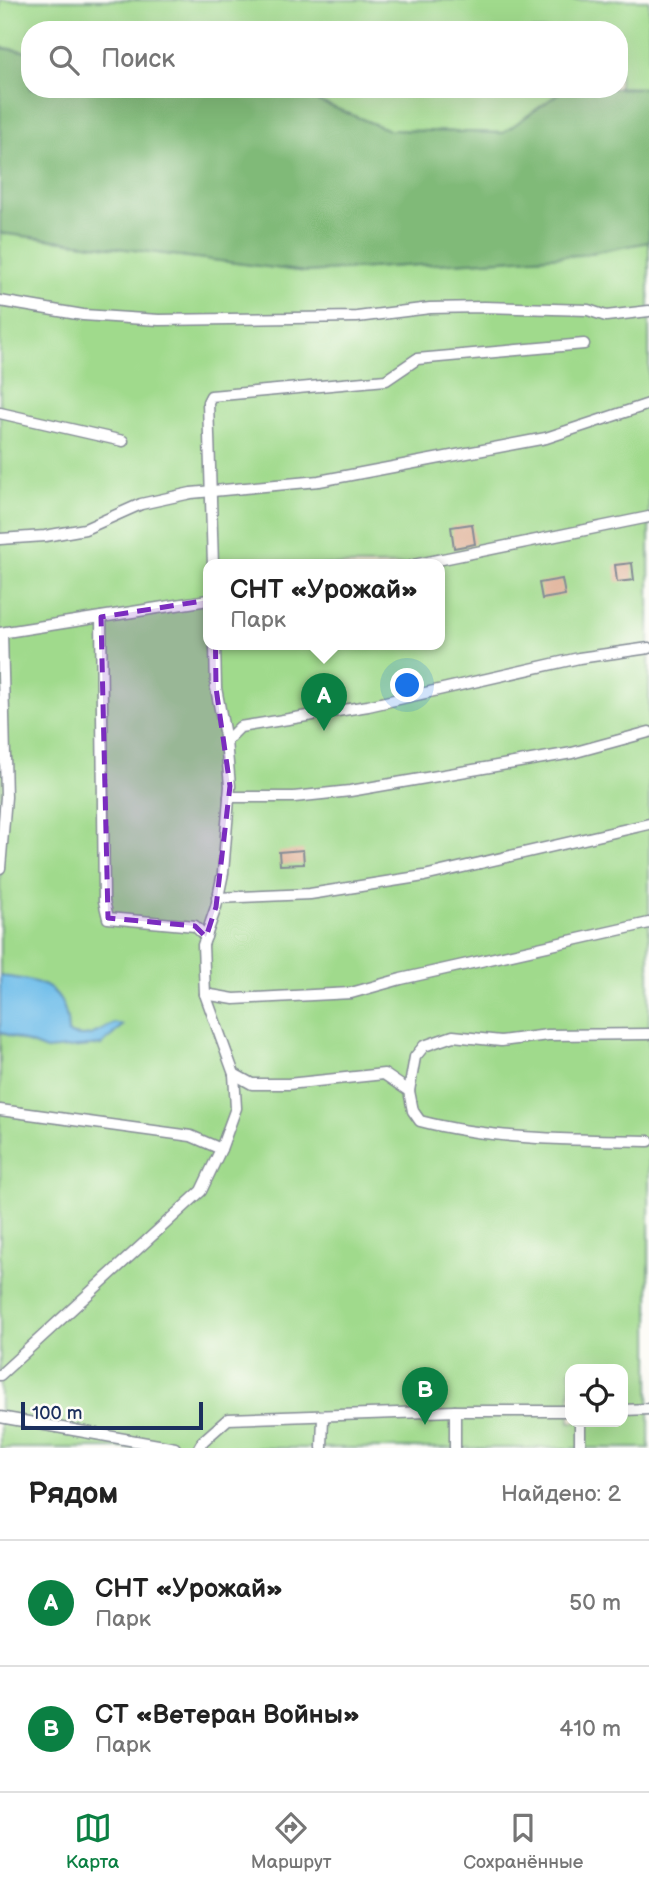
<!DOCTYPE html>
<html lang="ru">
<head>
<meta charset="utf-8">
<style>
	:root { --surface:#fff; --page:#f2f2f2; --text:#222; --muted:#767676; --line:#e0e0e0; --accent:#0b8043 }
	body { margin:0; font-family:"Balsamiq Sans",sans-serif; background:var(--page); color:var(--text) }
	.controls { position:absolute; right:21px; bottom:21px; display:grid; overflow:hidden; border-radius:14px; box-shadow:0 7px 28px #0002 }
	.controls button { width:63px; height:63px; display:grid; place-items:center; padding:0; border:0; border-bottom:2px solid var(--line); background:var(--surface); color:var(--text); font:35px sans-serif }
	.scale { position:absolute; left:21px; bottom:18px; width:182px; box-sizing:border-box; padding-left:7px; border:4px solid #1b2f5e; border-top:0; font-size:19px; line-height:24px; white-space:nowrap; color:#1b2f5e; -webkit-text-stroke:5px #fdfcf7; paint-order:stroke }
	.you { position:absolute; left:408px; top:686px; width:24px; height:24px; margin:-18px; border:5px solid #fff; border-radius:50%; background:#1a73e8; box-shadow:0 0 0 10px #1a73e833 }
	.badge { display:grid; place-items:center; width:46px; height:46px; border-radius:50%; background:var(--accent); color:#fff; font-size:23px; font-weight:700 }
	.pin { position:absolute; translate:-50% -58px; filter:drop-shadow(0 2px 4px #0008) }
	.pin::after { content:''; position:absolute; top:37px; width:24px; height:21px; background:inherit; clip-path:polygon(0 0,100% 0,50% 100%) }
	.popup { position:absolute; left:203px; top:559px; width:242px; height:91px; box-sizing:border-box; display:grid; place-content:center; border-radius:14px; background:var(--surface); filter:drop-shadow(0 2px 5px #0005); font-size:23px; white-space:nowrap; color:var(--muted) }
	.popup b { font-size:26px; color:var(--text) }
	.popup::after { content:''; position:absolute; left:50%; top:100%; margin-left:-14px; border:14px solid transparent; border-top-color:var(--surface) }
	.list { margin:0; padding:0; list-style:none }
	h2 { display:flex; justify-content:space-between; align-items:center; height:91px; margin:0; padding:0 28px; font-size:30px }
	h2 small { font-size:23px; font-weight:400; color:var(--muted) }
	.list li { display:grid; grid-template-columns:46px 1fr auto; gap:21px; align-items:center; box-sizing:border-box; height:126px; padding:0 28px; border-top:2px solid var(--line) }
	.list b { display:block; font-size:26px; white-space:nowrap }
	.list p { margin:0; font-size:23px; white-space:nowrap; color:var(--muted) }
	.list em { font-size:23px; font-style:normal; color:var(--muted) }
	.icon { flex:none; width:38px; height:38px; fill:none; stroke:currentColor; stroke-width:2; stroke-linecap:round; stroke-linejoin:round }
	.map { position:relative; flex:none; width:649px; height:1448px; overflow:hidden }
	.search { position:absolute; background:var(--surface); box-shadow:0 7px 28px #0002; left:21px; right:21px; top:21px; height:77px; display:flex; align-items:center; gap:18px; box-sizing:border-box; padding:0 24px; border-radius:28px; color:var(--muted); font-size:26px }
	.sheet { height:343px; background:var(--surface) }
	nav { display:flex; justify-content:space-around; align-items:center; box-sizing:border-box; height:98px; border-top:2px solid var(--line); background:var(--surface); font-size:19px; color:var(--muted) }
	nav a { display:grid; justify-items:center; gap:4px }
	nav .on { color:var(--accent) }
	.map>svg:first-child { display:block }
	.green { fill:#a0da8c; stroke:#5e8475; stroke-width:2; fill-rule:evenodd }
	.forest { fill:#80ba78; stroke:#4e746b; stroke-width:2 }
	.water { fill:#70beea; stroke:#4676a4; stroke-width:2 }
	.building { fill:#dfb097 }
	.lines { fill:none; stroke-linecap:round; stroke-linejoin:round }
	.street-casing { stroke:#858c96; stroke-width:13 }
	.street { stroke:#fff; stroke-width:10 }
	.marked { fill:#7b2cbf; fill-opacity:0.2; stroke:#7b2cbf; stroke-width:5; stroke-dasharray:14 9; stroke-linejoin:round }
</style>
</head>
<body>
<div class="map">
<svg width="649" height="1448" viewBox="0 0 649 1448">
	<rect width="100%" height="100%" fill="#fdfcf7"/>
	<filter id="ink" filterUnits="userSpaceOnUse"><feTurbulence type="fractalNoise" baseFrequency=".0143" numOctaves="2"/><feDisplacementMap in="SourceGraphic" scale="14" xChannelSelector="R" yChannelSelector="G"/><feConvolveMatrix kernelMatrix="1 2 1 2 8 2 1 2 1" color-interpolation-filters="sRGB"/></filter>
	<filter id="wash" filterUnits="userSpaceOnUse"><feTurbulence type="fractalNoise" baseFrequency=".00686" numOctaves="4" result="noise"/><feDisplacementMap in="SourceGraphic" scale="28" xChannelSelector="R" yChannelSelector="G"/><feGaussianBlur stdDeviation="1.57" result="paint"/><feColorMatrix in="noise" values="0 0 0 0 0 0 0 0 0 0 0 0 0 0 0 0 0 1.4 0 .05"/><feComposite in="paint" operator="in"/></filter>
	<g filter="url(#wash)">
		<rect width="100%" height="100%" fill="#efe9cf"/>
		<g class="green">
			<path d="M 0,0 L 649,0 L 649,88 L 619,87 L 619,30 L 30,30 L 30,52 L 0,47 Z"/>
			<path d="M 288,89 L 565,89 L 504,133 L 389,130 Z"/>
			<path d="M 0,233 L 306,272 L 580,255 L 649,242 L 649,1448 L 0,1448 ZM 208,565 L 440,565 L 440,645 L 208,645 ZM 570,1369 L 623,1369 L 623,1422 L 570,1422 Z"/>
		</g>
		<path class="forest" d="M 0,48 L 30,52 L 30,89 L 288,89 L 389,130 L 503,133 L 565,89 L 649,88 L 649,242 L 580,255 L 306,272 L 0,233 Z"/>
		<path class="water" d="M 0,976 C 43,981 67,985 68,1033 C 85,1041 99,1032 114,1023 L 123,1025 L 102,1045 L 46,1050 L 0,1032 Z"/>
		<g id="blocks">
			<g class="building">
				<path d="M 472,524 L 475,544 L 454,548 L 451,527 Z"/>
				<path d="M 632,563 L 634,580 L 617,582 L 615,565 Z"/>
				<path d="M 562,579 L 565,595 L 542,599 L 539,583 Z"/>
				<path d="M 303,850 L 304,864 L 280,865 L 279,852 Z"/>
			</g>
		</g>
	</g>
	<g filter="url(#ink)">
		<use href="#blocks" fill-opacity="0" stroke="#858c96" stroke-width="2"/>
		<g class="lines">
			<defs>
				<g id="street">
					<path d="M 0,301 L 83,315 L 159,320 L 357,317 L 430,308 L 484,307 L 588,310 L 606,316 L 649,311"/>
					<path d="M 0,413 L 123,441"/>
					<path d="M 0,539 L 45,536 L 85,529 L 141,504 L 191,493 L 319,481 L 546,438 L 649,404"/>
					<path d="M 213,565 L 208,402 L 211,396 L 386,380 L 417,359 L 584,344"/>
					<path d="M 413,565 L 649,517"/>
					<path d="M 101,617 L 104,901 L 108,918 L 195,926 L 206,937"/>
					<path d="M 0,633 L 208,600"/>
					<path d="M 226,741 L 240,727 L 368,706 L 579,658 L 649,648"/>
					<path d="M 229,797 L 294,797 L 350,791 L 572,753 L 649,732"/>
					<path d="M 0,868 L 6,797 L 2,633"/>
					<path d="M 217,898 L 310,894 L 424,876 L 649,824"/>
					<path d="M 205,994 L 234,999 L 351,993 L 401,979 L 649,923"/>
					<path d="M 234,1074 L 252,1084 L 288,1084 L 384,1074 L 409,1091 L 413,1111 L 420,1121 C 492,1140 575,1140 649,1141"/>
					<path d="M 409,1091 L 415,1057 L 424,1046 L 453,1036 L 501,1041 L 548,1035 L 649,1034"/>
					<path d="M 0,1110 L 191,1136 L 221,1149"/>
					<path d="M 0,1375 L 201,1191 L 221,1149 L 236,1108 L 234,1074 L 205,994 L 203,945 L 216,907 L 223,873 L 230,786 L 226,741 L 216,688 L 215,645"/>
					<path d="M 623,1410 L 649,1409"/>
					<path d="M 0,1417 L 175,1448"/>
					<path d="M 580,1422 L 580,1448"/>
					<path d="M 199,1448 L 203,1441 L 228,1419 L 455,1411 L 570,1411"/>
					<path d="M 322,1448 L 323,1417"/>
					<path d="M 455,1448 L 455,1411"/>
				</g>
			</defs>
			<use href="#street" class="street-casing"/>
			<use href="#street" class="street"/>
		</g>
	</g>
	<path class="marked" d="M 215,599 L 216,688 L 230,786 L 216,907 L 206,937 L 195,926 L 108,918 L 101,617 Z"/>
</svg>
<div class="controls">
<button><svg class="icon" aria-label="locate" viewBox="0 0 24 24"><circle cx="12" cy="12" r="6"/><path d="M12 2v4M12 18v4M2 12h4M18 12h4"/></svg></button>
</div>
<div class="scale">100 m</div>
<div class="you"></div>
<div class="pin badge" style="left:324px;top:731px">A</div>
<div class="popup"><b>СНТ «Урожай»</b>Парк</div>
<div class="pin badge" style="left:425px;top:1425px">B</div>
<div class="search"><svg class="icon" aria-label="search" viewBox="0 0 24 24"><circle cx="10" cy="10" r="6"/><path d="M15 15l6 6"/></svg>Поиск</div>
</div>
<section class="sheet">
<h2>Рядом<small>Найдено: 2</small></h2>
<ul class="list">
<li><span class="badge">A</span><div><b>СНТ «Урожай»</b><p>Парк</p></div><em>50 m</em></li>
<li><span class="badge">B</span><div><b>СТ «Ветеран Войны»</b><p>Парк</p></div><em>410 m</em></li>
</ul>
</section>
<nav>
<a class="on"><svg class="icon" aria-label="map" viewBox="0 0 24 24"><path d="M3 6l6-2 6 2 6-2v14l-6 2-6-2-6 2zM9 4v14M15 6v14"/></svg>Карта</a>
<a><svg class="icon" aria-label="directions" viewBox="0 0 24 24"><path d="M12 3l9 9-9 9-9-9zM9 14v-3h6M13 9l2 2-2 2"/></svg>Маршрут</a>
<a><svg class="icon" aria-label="saved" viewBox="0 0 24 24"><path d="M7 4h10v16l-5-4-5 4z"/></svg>Сохранённые</a>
</nav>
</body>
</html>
